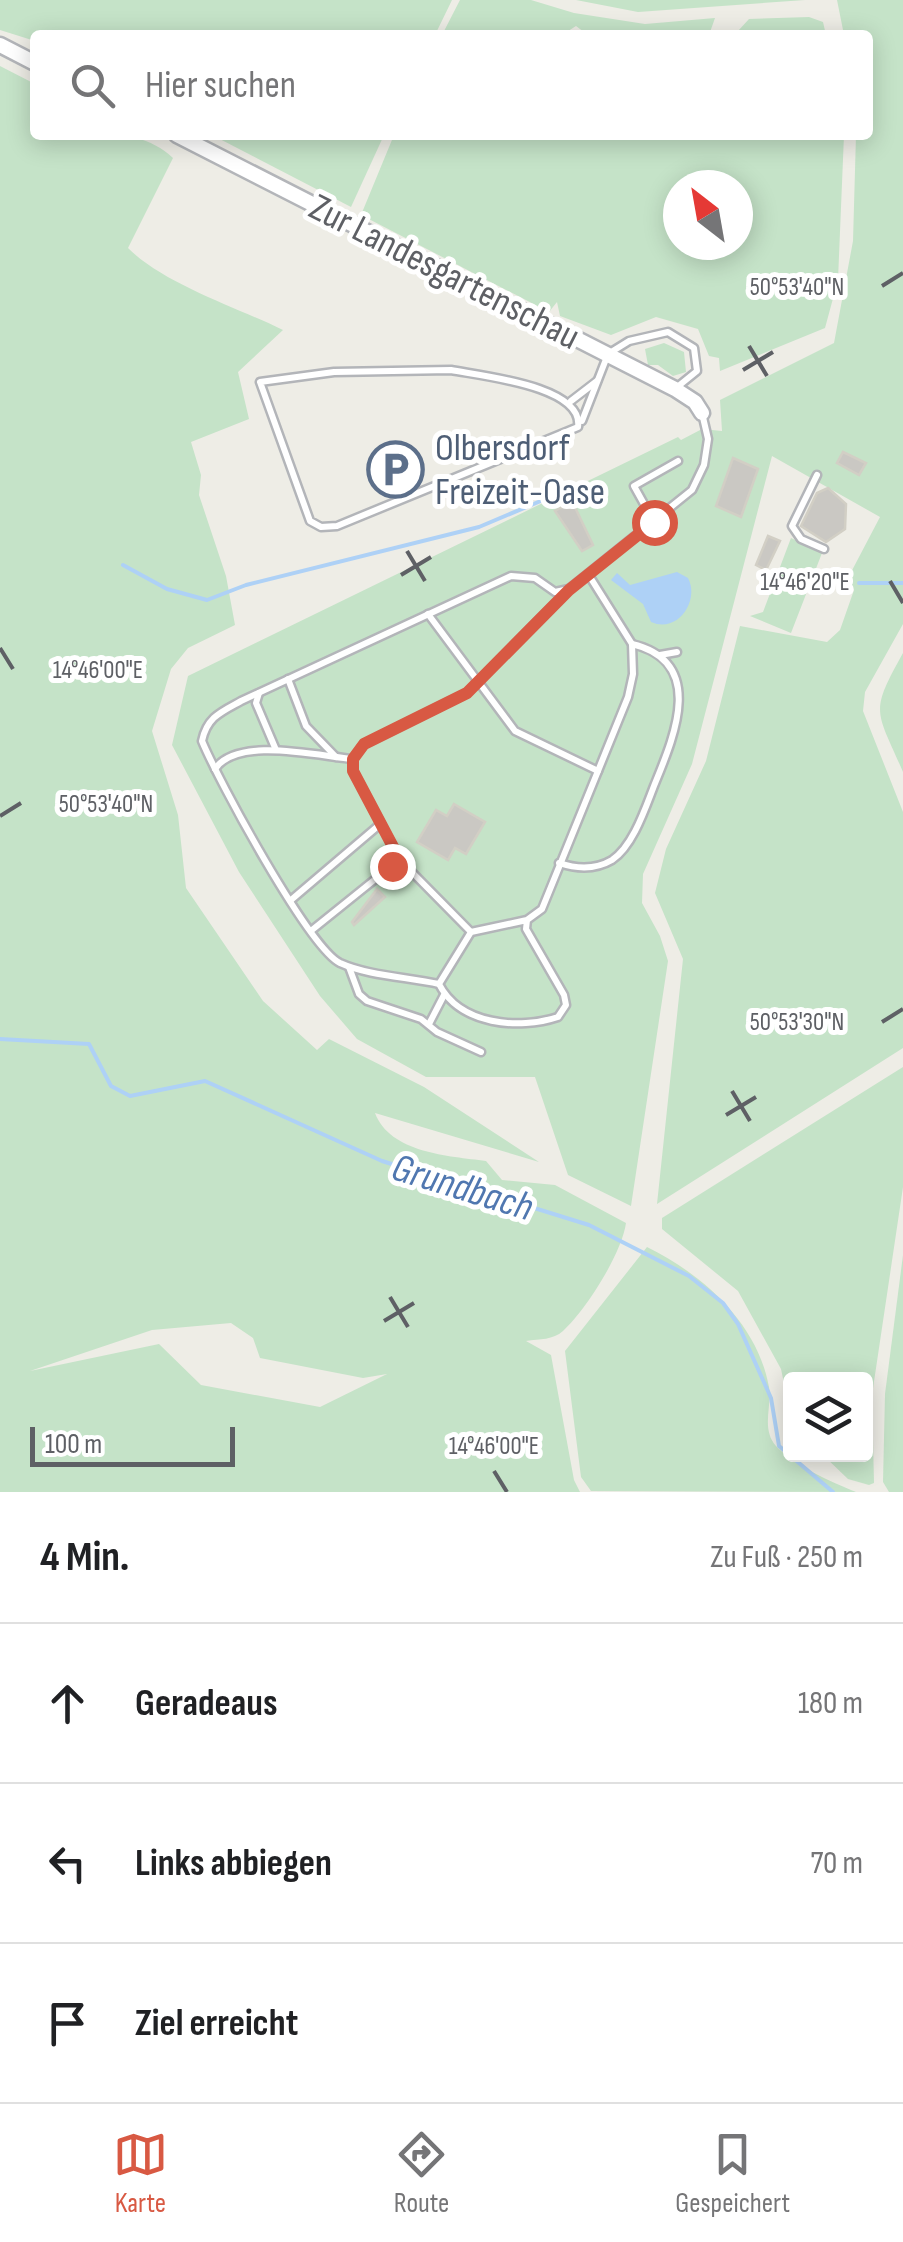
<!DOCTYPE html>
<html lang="de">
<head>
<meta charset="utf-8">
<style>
	:root { --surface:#fff; --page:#f6f6f6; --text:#202124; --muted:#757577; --line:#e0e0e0; --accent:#d85943 }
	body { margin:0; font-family:"Sofia Sans Condensed",sans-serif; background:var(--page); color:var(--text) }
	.controls { position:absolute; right:30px; bottom:30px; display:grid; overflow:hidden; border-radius:10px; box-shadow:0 5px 25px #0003 }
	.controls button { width:90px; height:90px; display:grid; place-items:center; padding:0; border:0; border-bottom:2px solid var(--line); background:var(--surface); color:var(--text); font:50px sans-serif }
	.compass { position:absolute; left:663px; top:170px; width:90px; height:90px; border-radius:50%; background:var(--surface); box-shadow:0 5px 25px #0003; rotate:329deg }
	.scale { position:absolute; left:30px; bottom:25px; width:205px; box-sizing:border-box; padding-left:10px; border:5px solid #5e6065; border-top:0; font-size:28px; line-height:35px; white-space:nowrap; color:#5e6065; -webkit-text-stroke:8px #fff; paint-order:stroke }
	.stop { position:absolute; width:30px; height:30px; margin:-22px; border:8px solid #d85943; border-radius:50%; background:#fff }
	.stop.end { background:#d85943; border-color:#fff; box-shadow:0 2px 10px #0008 }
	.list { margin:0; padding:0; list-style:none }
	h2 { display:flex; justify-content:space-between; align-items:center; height:130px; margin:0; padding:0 40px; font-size:42px }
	h2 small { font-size:32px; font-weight:400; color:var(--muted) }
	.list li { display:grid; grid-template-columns:65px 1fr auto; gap:30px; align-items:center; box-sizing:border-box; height:160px; padding:0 40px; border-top:2px solid var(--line) }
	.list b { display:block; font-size:38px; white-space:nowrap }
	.list em { font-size:32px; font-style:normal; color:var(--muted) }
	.icon { flex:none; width:55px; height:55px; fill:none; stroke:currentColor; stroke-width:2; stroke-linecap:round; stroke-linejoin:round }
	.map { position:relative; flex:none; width:903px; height:1492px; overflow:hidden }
	.search { position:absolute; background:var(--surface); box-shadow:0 5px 25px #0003; left:30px; right:30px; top:30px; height:110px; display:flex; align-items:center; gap:25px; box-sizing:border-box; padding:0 35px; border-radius:10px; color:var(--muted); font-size:38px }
	.sheet { height:610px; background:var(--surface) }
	nav { display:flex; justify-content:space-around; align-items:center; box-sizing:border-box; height:140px; border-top:2px solid var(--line); background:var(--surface); font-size:28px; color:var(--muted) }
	nav a { display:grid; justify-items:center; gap:5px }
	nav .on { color:var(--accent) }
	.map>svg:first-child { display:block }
	.green { fill:#c5e3c8; fill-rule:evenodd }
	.water { fill:#aed1f6 }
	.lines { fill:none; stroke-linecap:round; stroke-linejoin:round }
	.stream { stroke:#aed1f6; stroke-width:4 }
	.building { fill:#cac8c3; stroke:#d2cfc5; stroke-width:2.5 }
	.service-casing { stroke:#b3b5b9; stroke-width:11 }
	.minor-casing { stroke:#b3b5b9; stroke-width:19 }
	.service { stroke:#fff; stroke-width:6 }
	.minor { stroke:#fff; stroke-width:14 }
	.route { stroke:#d85943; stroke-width:12 }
	.ticks { fill:none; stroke:#5e6065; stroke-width:4 }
	.labels { text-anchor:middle; stroke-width:10; stroke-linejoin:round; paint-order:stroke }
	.street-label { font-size:38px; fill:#5e6065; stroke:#fff }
	.service-label { font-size:38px; fill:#4e5e75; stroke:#fff; text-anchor:start }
	.water-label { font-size:40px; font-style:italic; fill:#5077b0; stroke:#fff }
	.ticks-label { font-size:25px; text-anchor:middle; fill:#5e6065; stroke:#fff; stroke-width:10; stroke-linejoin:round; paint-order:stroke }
</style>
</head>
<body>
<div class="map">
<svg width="903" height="1492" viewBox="0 0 903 1492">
	<rect width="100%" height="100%" fill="#eeede6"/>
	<g class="green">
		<path d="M 0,0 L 452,0 L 435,35 L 35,35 L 35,41 L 0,30 Z"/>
		<path d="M 460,0 L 531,0 L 574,13 L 645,24 L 715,18 L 709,35 L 588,35 L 576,26 L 562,35 L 442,35 Z"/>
		<path d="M 576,0 L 805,0 L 638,12 Z"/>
		<path d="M 837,0 L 903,0 L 903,624 L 865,692 L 863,711 L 903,812 L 903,1048 L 657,1204 L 683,959 L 655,893 L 666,849 L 706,761 L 740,626 L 827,642 L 840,630 L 854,590 L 848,578 L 880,517 L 772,456 L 692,764 L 643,874 L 642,903 L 660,936 L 668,961 L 631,1206 L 568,1175 L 535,1077 L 426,1077 L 357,1039 L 320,996 L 239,872 L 172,745 L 188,676 L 678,437 L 681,440 L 702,429 L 722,431 L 720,400 L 834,343 L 853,241 L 856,135 L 868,135 L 868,35 L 844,35 Z"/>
		<path d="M 809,17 L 823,22 L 826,35 L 711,35 L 738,31 L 749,19 Z"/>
		<path d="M 0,66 L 35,84 L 35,135 C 80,135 138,124 173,158 L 128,248 C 164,284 236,307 283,330 L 238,372 L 249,419 L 191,442 L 201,475 L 199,495 L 226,576 L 235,625 L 188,648 L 171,669 L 152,731 L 178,815 L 186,888 L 263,1001 L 317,1050 L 329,1039 L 424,1087 L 539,1162 L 375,1113 C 390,1153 449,1156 486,1161 L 502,1180 L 555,1185 L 626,1223 C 622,1253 586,1310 563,1331 C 553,1340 540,1339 526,1341 L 551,1355 L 574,1480 L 580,1492 L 0,1492 ZM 231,1323 L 253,1338 L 260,1358 L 363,1378 L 387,1374 L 320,1407 L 201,1385 L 159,1344 L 30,1371 L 152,1330 Z"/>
		<path d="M 212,135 L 384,135 L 351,207 Z"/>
		<path d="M 394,135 L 844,135 L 838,280 L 825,328 L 720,371 L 719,358 L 709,356 L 698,329 L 656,317 L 611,335 L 560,316 L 557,302 L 549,312 L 361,215 ZM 678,185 L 738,185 L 738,245 L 678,245 Z"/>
		<path d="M 664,343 L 684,352 L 686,372 L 673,376 L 658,365 L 648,365 L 645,349 Z"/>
		<path d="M 791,538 L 822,553 L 791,633 L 750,616 L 763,612 Z"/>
		<path d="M 903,653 L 903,772 C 876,709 869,714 903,653 Z"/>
		<path d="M 903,1067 L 903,1187 L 872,1395 L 874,1483 L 869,1485 L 848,1479 L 823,1455 L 866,1454 L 866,1380 L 790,1380 L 790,1412 L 781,1369 L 738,1291 L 662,1229 L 662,1218 Z"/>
		<path d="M 647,1247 C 702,1274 757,1322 769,1387 C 772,1407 761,1429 776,1446 C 796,1467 830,1481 856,1492 L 591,1491 L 581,1477 L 565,1351 Z"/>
		<path d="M 903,1255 L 903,1492 L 889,1492 L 883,1482 L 885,1394 Z"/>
	</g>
	<path class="water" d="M 677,572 L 688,578 C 700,600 678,634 651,622 L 643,604 L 611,580 L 617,573 L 630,585 Z"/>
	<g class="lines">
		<g class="stream">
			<path d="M 123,565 L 167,589 L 207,600 L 246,585 L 479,527 L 543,500"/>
			<path d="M 859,583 L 903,583"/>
			<path d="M 0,1039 L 89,1044 L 111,1086 L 130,1096 L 205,1081 L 382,1161 L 589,1225 L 689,1276 L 723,1303 L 738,1324 L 771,1398 L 779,1446 L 833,1492"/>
		</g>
	</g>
	<g class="building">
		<path d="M 843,452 L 866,463 L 859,475 L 837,463 Z"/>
		<path d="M 733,458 L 758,469 L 741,517 L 716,506 Z"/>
		<path d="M 828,488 L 846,504 L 845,529 L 826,542 L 801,526 L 817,493 Z"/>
		<path d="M 572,501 L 593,545 L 582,551 L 555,511 Z"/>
		<path d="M 768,536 L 780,541 L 766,570 L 756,565 Z"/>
		<path d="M 454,804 L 485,822 L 466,854 L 455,848 L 448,860 L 417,842 L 436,810 L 447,816 Z"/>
		<path d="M 377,889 L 385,897 L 354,925 L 352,922 Z"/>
	</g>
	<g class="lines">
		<defs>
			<g id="service">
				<path d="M 451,370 C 482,376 584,386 578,427 L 337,526 L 321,527 L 310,521 L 260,382 L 334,372 Z"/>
				<path d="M 571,401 L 597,381"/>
				<path d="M 582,421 L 608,354 L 629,341 L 668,332 L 694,348 L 697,371 L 676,388"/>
				<path d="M 817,475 L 792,526 L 801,539 L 824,549"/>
				<path d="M 654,522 L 634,486 L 678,461"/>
				<path d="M 428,614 L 515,731 L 598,771"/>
				<path d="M 660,655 L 677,652"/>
				<path d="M 288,679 L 306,726 L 336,757"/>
				<path d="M 259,693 L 256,703 L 276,750"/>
				<path d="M 215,769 C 237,736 318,756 353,759"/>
				<path d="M 559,863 C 577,869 595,870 612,860 C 633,846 645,809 654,786 C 674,737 707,662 632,644"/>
				<path d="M 291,900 L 378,826"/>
				<path d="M 527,920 L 526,929 L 564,995 L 566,1005 L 558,1017 C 519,1030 460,1025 439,984 L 471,932 L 527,920 L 542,909 L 628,697 L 633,674 L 632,644 L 590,577"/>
				<path d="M 312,930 L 399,860"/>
				<path d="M 471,932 L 400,860 L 353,771 L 353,759 L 364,744 L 467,693 L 569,589 L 692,490 L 704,465 L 708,439 L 702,413"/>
				<path d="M 349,967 L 359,994 L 367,1001 L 421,1019 L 437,1032 L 481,1052"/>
				<path d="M 439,984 C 408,977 369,976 340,963 C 309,948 218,780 202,741 C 207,717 221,712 241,701 L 511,576 L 535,578 L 555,592 L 569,589"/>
				<path d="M 429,1024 L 444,995"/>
			</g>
			<g id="minor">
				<path d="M 0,45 L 35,63"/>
				<path d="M 177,135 L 675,389 L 695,402 L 702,413"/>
			</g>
		</defs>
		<use href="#service" class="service-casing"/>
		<use href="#minor" class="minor-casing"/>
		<use href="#service" class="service"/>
		<use href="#minor" class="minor"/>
	</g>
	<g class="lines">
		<path class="route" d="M 392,866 L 400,860 L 353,771 L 353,759 L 364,744 L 467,693 L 569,590 L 654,522"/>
	</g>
	<path class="ticks" d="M 882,286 L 903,273M 749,346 L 767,376M 743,370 L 773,352M 407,551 L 425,581M 401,575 L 431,557M 890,581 L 903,603M 0,648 L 13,669M 0,816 L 21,803M 882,1022 L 903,1009M 732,1091 L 750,1121M 726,1115 L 756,1097M 390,1297 L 408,1327M 384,1321 L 414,1303M 494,1471 L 507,1492"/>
	<defs>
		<symbol id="parking-ring" viewBox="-11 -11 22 22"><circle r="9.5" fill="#fff" stroke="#5c6f8a" stroke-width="1.5"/><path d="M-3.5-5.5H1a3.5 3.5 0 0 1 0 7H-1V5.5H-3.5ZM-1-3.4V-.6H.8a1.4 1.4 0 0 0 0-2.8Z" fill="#5c6f8a"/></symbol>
	</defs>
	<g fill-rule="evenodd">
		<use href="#parking-ring" x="364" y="438" width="63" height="63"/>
	</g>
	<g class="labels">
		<g class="street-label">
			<text transform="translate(445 271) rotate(27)" y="13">Zur Landesgartenschau</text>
		</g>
		<g class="service-label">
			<text x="435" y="460">Olbersdorf<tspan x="435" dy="44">Freizeit-Oase</tspan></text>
		</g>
		<g class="water-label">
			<text transform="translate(463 1186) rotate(17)" y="14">Grundbach</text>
		</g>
	</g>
	<g class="ticks-label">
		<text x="797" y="295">50°53'40"N</text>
		<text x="805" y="590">14°46'20"E</text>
		<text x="98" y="678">14°46'00"E</text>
		<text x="106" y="812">50°53'40"N</text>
		<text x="797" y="1030">50°53'30"N</text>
		<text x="494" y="1454">14°46'00"E</text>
	</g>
</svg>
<div class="controls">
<button><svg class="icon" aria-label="layers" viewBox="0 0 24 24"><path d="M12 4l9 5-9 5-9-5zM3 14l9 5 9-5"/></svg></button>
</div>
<svg class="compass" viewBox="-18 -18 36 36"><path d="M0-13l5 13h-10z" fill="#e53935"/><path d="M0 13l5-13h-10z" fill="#757577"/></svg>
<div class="scale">100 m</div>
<div class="stop" style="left:654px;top:522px"></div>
<div class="stop end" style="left:392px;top:866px"></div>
<div class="search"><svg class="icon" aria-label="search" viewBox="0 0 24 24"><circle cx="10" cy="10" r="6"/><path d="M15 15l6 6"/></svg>Hier suchen</div>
</div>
<section class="sheet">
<h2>4 Min.<small>Zu Fuß · 250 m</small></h2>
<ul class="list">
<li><svg class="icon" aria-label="ahead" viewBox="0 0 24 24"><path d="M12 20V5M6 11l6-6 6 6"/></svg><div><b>Geradeaus</b></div><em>180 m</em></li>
<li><svg class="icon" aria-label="left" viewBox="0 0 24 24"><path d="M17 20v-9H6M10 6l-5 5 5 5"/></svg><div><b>Links abbiegen</b></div><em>70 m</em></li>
<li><svg class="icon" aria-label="arrive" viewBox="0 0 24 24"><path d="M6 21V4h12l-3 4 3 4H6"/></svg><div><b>Ziel erreicht</b></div></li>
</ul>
</section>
<nav>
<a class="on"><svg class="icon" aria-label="map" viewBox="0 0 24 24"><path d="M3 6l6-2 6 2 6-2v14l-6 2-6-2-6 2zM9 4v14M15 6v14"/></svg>Karte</a>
<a><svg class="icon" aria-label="directions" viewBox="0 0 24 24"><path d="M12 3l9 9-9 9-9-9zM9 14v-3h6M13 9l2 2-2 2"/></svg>Route</a>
<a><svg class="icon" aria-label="saved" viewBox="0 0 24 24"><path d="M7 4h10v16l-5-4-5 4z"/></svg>Gespeichert</a>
</nav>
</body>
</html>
